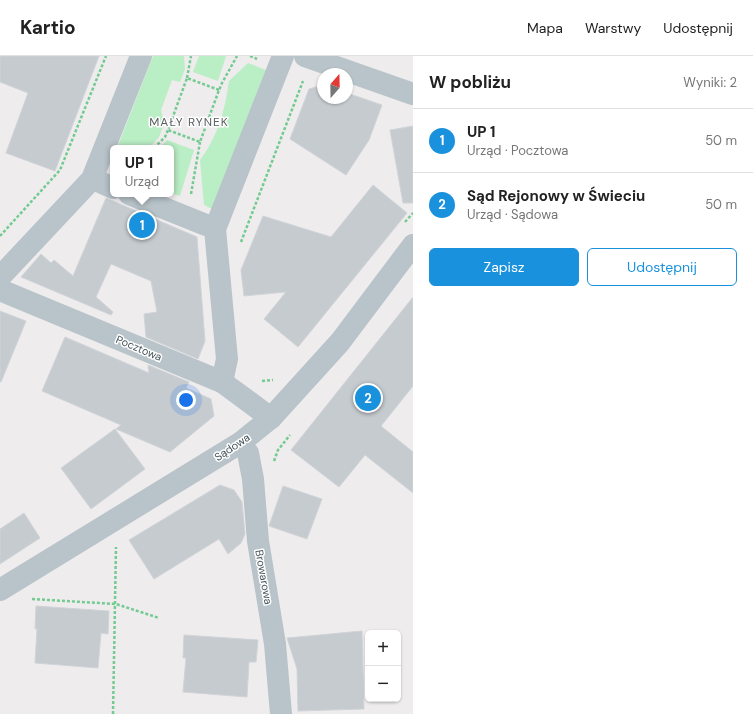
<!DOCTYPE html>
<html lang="pl">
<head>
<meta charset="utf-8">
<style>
	:root { --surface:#fff; --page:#f6f6f6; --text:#222; --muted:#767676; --line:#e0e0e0; --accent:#1991dc }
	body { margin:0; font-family:"DM Sans",sans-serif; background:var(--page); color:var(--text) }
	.controls { position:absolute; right:12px; bottom:12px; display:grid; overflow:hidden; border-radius:6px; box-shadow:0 1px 3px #0004 }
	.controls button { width:36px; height:36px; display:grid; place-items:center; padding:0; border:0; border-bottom:1px solid var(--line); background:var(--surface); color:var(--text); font:20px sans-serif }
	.compass { position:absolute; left:317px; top:12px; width:36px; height:36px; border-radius:50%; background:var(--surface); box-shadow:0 1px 3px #0004; rotate:20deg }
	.you { position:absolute; left:186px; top:344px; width:14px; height:14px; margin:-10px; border:3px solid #fff; border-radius:50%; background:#1a73e8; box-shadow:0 0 0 6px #1a73e833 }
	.badge { display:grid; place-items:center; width:26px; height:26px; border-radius:50%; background:var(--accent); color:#fff; font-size:13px; font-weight:700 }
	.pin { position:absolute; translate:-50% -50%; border:2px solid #fff; box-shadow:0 1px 4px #0006 }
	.popup { position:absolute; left:110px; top:89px; width:64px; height:52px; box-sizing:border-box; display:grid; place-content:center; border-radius:6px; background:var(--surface); filter:drop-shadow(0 1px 3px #0005); font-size:13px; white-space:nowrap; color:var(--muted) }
	.popup b { font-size:15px; color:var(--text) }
	.popup::after { content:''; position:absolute; left:50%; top:100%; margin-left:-8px; border:8px solid transparent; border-top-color:var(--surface) }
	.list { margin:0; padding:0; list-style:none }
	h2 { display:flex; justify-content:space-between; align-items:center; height:52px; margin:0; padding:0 16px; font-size:17px }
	h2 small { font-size:13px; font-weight:400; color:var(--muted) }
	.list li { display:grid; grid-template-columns:26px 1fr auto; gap:12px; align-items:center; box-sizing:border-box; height:64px; padding:0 16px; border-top:1px solid var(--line) }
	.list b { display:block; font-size:15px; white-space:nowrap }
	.list p { margin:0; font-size:13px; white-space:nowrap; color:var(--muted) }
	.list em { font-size:13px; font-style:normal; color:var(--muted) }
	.actions { display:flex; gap:8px; padding:12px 16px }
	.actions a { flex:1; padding:9px 0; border:1px solid var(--accent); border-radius:6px; text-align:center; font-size:14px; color:var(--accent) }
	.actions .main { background:var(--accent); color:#fff }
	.map { position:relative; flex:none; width:413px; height:658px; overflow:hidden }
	header { display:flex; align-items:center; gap:24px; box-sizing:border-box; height:56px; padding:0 20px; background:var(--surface); border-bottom:1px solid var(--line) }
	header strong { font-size:19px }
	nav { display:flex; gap:22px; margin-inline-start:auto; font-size:14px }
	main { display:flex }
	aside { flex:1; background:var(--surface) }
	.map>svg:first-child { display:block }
	.green { fill:#baeec5 }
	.building { fill:#c6cbd0; stroke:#d0d4d8 }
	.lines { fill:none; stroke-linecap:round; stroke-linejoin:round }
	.path { stroke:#72cb90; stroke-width:2.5; stroke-dasharray:3 2; stroke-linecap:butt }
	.minor { stroke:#b8c4ca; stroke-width:22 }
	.labels { text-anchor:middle; stroke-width:3; stroke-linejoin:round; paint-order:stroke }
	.street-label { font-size:11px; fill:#45545a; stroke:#fff }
	.neighbourhood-label { font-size:12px; letter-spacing:1px; fill:#595e61; stroke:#fff }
</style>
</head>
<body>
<header>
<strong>Kartio</strong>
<nav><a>Mapa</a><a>Warstwy</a><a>Udostępnij</a></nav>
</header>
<main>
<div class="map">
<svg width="413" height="658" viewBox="0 0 413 658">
	<rect width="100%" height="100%" fill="#efeced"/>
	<g class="green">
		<path d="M 153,0 L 184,0 L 185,13 L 180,26 L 172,24 L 161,54 L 164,68 L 159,81 L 149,92 L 117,92 Z"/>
		<path d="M 199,0 L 226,0 L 218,25 L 193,16 Z"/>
		<path d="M 248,7 L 266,14 L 212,153 L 204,149 L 200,104 C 218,80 225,54 229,25 Z"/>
		<path d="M 167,84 L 194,94 L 180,140 L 171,137 L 171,92 L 160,92 Z"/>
	</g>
	<g class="building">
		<path d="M 0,0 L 99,0 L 55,115 L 6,97 L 28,37 L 0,26 Z"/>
		<path d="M 323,29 L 323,42 L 347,42 L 347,37 L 382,49 L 369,84 L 346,119 L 290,83 L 309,33 Z"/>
		<path d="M 413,70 L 413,147 L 403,147 L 390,74 Z"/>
		<path d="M 373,129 L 407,157 L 298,291 L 264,263 L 286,236 L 244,240 L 241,214 L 263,160 L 331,181 Z"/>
		<path d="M 106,142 L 197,181 L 205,285 L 198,303 L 146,281 L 144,258 L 157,256 L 151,225 L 111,208 L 96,241 L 113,256 L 111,259 L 21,221 L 41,198 L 51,207 L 54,204 L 73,220 Z"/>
		<path d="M 413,241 L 413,330 L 381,370 L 413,396 L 413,437 L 365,399 L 339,431 L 291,394 Z"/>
		<path d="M 0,255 L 26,265 L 1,326 L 0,326 Z"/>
		<path d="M 65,281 L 149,317 L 148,309 L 189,326 L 186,332 L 211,343 L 214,360 L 170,396 L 116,373 L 121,369 L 42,335 Z"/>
		<path d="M 115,373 L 145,413 L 91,453 L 61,412 Z"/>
		<path d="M 220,429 L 234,434 L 242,446 L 245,478 L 241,487 L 228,498 L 219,483 L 154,523 L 129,484 Z"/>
		<path d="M 283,430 L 322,443 L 307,483 L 269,470 Z"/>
		<path d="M 24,457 L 40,482 L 0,508 L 0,473 Z"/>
		<path d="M 36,550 L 109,555 L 108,578 L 101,577 L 98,612 L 35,607 L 37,573 L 35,573 Z"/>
		<path d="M 362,575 L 364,653 L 298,655 L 297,613 L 287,582 Z"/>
		<path d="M 184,579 L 258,584 L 256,606 L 249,606 L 247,641 L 183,636 L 186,602 L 183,602 Z"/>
	</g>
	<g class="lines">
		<g class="path">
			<path d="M 250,0 L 257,3"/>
			<path d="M 187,22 L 191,0"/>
			<path d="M 219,34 L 187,22 L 168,74 L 200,86 L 219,34 L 222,27 L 237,0"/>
			<path d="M 154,92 L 165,81 L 168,74"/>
			<path d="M 191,138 L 200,86"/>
			<path d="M 405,166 L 413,157"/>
			<path d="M 0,180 L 60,114 L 106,0"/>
			<path d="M 241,186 L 303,25"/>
			<path d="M 262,325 L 273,324"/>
			<path d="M 274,405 L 278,394 L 290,379"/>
			<path d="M 32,543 L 116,548 L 159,562"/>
			<path d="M 113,658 L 116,491"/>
		</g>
		<g class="minor">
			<path d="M 305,0 L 413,38"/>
			<path d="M 100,126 L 113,132"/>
			<path d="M 129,138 L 206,169"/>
			<path d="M 0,221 L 92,123 L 141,0"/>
			<path d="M 0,234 L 222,326 L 271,362"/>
			<path d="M 222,326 L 227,303 L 215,173 L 283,0"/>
			<path d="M 240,387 L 248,397 L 253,423 L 258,485 L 275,588 L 281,658"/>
			<path d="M 0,534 L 240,387 L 271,362 L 340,286 L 413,189"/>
		</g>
	</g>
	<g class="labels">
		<g class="street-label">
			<text transform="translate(139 292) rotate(23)" y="4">Pocztowa</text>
			<text transform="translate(232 391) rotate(-34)" y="4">Sądowa</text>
			<text transform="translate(264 521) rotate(80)" y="4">Browarowa</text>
		</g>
		<g class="neighbourhood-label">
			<text x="189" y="70">MAŁY RYNEK</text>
		</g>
	</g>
</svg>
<div class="controls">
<button>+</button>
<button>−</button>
</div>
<svg class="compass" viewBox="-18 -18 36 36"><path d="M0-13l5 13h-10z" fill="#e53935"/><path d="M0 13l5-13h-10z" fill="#767676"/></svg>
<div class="you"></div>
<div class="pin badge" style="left:142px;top:169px">1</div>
<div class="popup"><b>UP 1</b>Urząd</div>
<div class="pin badge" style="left:368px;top:342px">2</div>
</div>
<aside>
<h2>W pobliżu<small>Wyniki: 2</small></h2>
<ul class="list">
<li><span class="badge">1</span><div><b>UP 1</b><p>Urząd · Pocztowa</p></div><em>50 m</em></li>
<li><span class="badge">2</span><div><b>Sąd Rejonowy w Świeciu</b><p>Urząd · Sądowa</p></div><em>50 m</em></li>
</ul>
<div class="actions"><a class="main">Zapisz</a><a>Udostępnij</a></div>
</aside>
</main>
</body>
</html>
